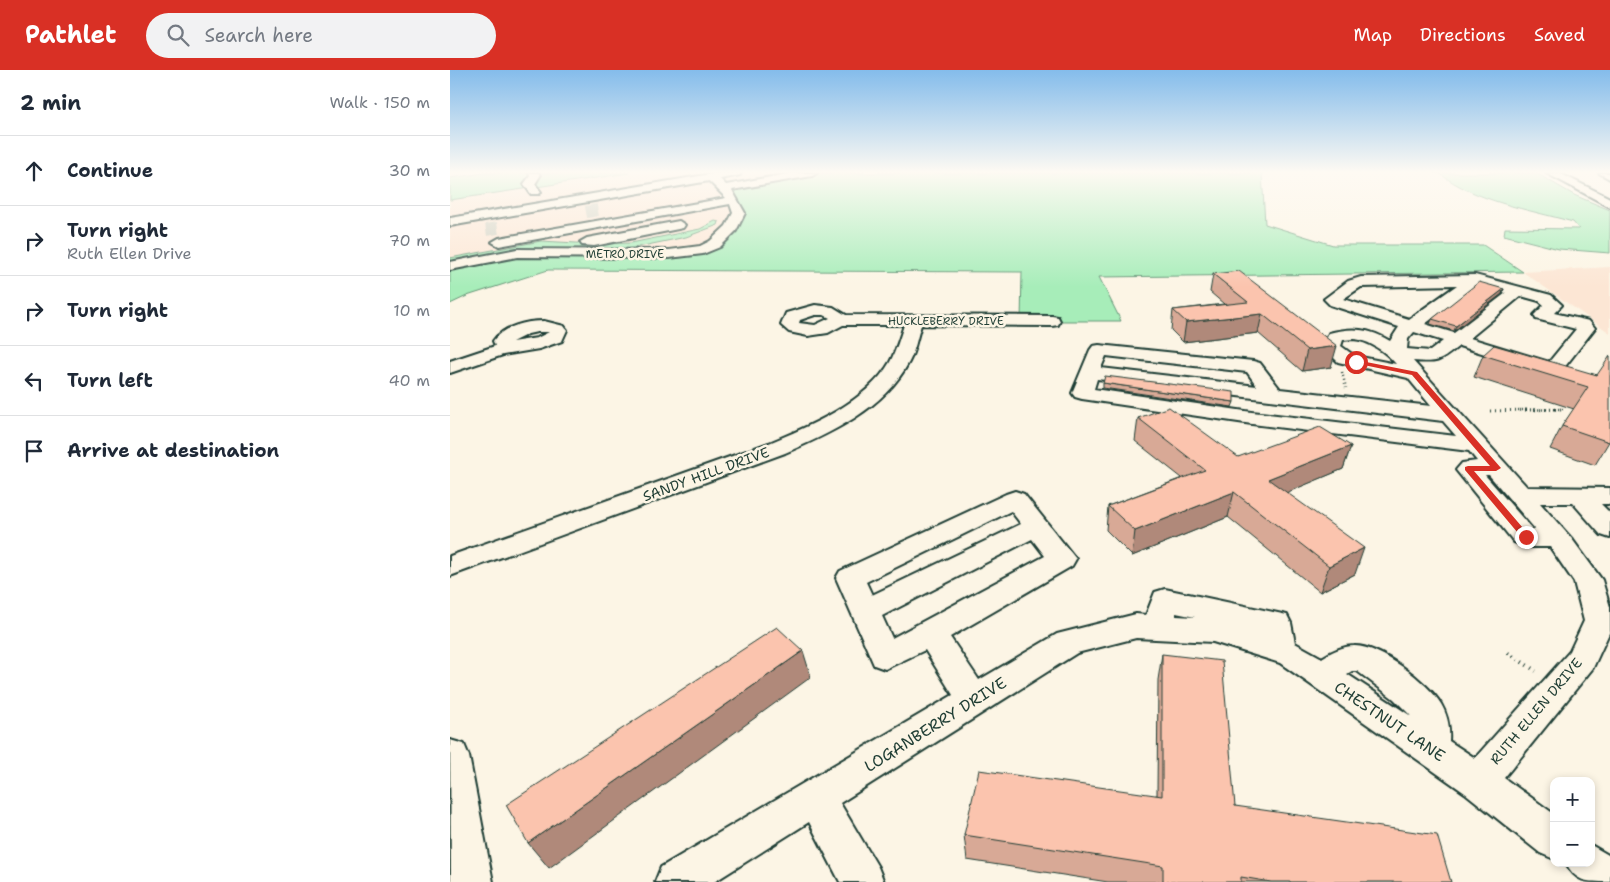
<!DOCTYPE html>
<html lang="en">
<head>
<meta charset="utf-8">
<style>
	:root { --surface:#fff; --page:#f2f2f3; --text:#1f2937; --muted:#747a83; --line:#e0e1e3; --accent:#d93025 }
	body { margin:0; font-family:"Shantell Sans",sans-serif; background:var(--page); color:var(--text) }
	.controls { position:absolute; right:15px; bottom:15px; display:grid; overflow:hidden; border-radius:10px; box-shadow:0 2px 8px #0003 }
	.controls button { width:45px; height:45px; display:grid; place-items:center; padding:0; border:0; border-bottom:1px solid var(--line); background:var(--surface); color:var(--text); font:25px sans-serif }
	.stop { position:absolute; width:15px; height:15px; margin:-11px; border:4px solid #d93025; border-radius:50%; background:#fff }
	.stop.end { background:#d93025; border-color:#fff; box-shadow:0 1px 5px #0008 }
	.list { margin:0; padding:0; list-style:none }
	h2 { display:flex; justify-content:space-between; align-items:center; height:65px; margin:0; padding:0 20px; font-size:21px }
	h2 small { font-size:16px; font-weight:400; color:var(--muted) }
	.list li { display:grid; grid-template-columns:32px 1fr auto; gap:15px; align-items:center; box-sizing:border-box; height:70px; padding:0 20px; border-top:1px solid var(--line) }
	.list b { display:block; font-size:19px; white-space:nowrap }
	.list p { margin:0; font-size:16px; white-space:nowrap; color:var(--muted) }
	.list em { font-size:16px; font-style:normal; color:var(--muted) }
	.icon { flex:none; width:28px; height:28px; fill:none; stroke:currentColor; stroke-width:2; stroke-linecap:round; stroke-linejoin:round }
	.map { position:relative; flex:none; width:1160px; height:812px; overflow:hidden }
	header { display:flex; align-items:center; gap:30px; box-sizing:border-box; height:70px; padding:0 25px; background:var(--accent); color:#fff }
	header strong { font-size:24px }
	nav { display:flex; gap:28px; margin-inline-start:auto; font-size:18px }
	.search { width:350px; height:45px; background:var(--page); display:flex; align-items:center; gap:12px; box-sizing:border-box; padding:0 18px; border-radius:28px; color:var(--muted); font-size:19px }
	main { display:flex }
	aside { flex:1; background:var(--surface) }
	.map>svg:first-child { display:block }
	.built { fill:#fce6d4 }
	.green { fill:#a7edb9; stroke:#639576 }
	.lines { fill:none; stroke-linecap:round; stroke-linejoin:round }
	.minor-tunnel { stroke:#d0d0c2; stroke-width:12; stroke-dasharray:12 5.5; stroke-linecap:butt }
	.minor-casing { stroke:#1f3d34; stroke-width:4 }
	.path-far2 { stroke:#1f3d34; stroke-width:2.5; stroke-dasharray:1 3; stroke-linecap:butt }
	.path-far1 { stroke:#1f3d34; stroke-width:3; stroke-dasharray:1 4; stroke-linecap:butt }
	.path { stroke:#1f3d34; stroke-width:4; stroke-dasharray:1 4.5; stroke-linecap:butt }
	.minor { fill:#fcf5e5; fill-rule:evenodd }
	.wall { fill:#d8a996; stroke:#1f3d34 }
	.shaded-wall { fill:#b0897a; stroke:#1f3d34 }
	.building { fill:#fbc4ae; stroke:#1f3d34 }
	.route { fill:#d93025 }
	.labels { text-anchor:middle; stroke-width:5; stroke-linejoin:round; paint-order:stroke }
	.far-street-label { font-size:11px; fill:#1f3d34; stroke:#fcf5e5 }
	.street-label { font-size:14px; fill:#1f3d34; stroke:#fcf5e5 }
	.near-street-label { font-size:16px; fill:#1f3d34; stroke:#fcf5e5 }
</style>
</head>
<body>
<header>
<strong>Pathlet</strong>
<div class="search"><svg class="icon" aria-label="search" viewBox="0 0 24 24"><circle cx="10" cy="10" r="6"/><path d="M15 15l6 6"/></svg>Search here</div>
<nav><a>Map</a><a>Directions</a><a>Saved</a></nav>
</header>
<main>
<aside>
<h2>2 min<small>Walk · 150 m</small></h2>
<ul class="list">
<li><svg class="icon" aria-label="ahead" viewBox="0 0 24 24"><path d="M12 20V5M6 11l6-6 6 6"/></svg><div><b>Continue</b></div><em>30 m</em></li>
<li><svg class="icon" aria-label="right" viewBox="0 0 24 24"><path d="M7 20v-9h11M14 6l5 5-5 5"/></svg><div><b>Turn right</b><p>Ruth Ellen Drive</p></div><em>70 m</em></li>
<li><svg class="icon" aria-label="right" viewBox="0 0 24 24"><path d="M7 20v-9h11M14 6l5 5-5 5"/></svg><div><b>Turn right</b></div><em>10 m</em></li>
<li><svg class="icon" aria-label="left" viewBox="0 0 24 24"><path d="M17 20v-9H6M10 6l-5 5 5 5"/></svg><div><b>Turn left</b></div><em>40 m</em></li>
<li><svg class="icon" aria-label="arrive" viewBox="0 0 24 24"><path d="M6 21V4h12l-3 4 3 4H6"/></svg><div><b>Arrive at destination</b></div></li>
</ul>
</aside>
<div class="map">
<svg width="1160" height="812" viewBox="0 0 1160 812">
	<rect width="100%" height="100%" fill="#fcf5e5"/>
	<filter id="ink" filterUnits="userSpaceOnUse"><feTurbulence type="fractalNoise" baseFrequency=".02" numOctaves="2"/><feDisplacementMap in="SourceGraphic" scale="10" xChannelSelector="R" yChannelSelector="G"/><feConvolveMatrix kernelMatrix="1 2 1 2 8 2 1 2 1" color-interpolation-filters="sRGB"/></filter>
	<g filter="url(#ink)">
		<g class="built">
			<path d="M 179,103 L 362,103 L 289,143 L 253,180 L 0,196 L 0,130 Z"/>
			<path d="M 1160,197 L 1160,263 L 1073,202 Z"/>
		</g>
		<g class="green">
			<path d="M 34,103 L 179,103 L 0,130 L 0,108 Z"/>
			<path d="M 362,103 L 812,103 L 815,154 L 883,175 L 1033,175 L 1073,202 L 649,207 L 671,251 L 571,251 L 572,202 L 98,200 L 17,226 L 0,234 L 0,196 L 47,186 L 253,180 L 289,143 L 276,118 Z"/>
			<path d="M 984,103 L 1086,103 L 1124,125 L 1160,140 L 1160,183 L 1109,179 L 1054,165 L 1055,158 L 1129,159 L 1123,152 C 1077,139 1027,132 989,103 Z"/>
			<path d="M 265,151 L 269,152 L 268,155 L 236,167 L 178,179 L 55,182 L 0,191 L 0,188 L 91,171 L 144,174 L 181,173 L 250,159 Z"/>
		</g>
		<g class="lines">
			<g class="minor-tunnel">
				<path d="M 136,142 L 152,139"/>
				<path d="M 36,160 L 53,157"/>
			</g>
			<defs>
				<g id="minor">
					<path d="M 79,103 L 89,103 L 90,106 L 85,114 L 91,122 L 89,124 L 81,124 L 74,114 L 80,106 Z"/>
					<path d="M 267,103 L 291,103 L 290,105 L 270,109 L 276,115 L 343,103 L 367,103 L 362,106 L 282,120 L 295,143 L 286,161 L 270,177 L 253,184 L 219,188 L 67,187 L 0,200 L 0,192 L 67,179 L 219,180 L 250,176 L 260,171 L 276,156 L 283,143 L 280,134 L 49,176 L 42,172 L 49,168 L 276,128 L 259,111 L 0,156 L 0,148 Z"/>
					<path d="M 1096,103 L 1109,103 L 1160,128 L 1160,137 Z"/>
					<path d="M 1149,103 L 1160,103 L 1160,109 Z"/>
					<path d="M 229,151 L 235,155 L 233,158 L 144,176 L 132,175 L 130,172 L 137,168 Z"/>
					<path d="M 1025,205 L 1101,225 L 1112,235 L 1104,243 L 1139,251 L 1145,258 L 1110,303 L 1103,305 L 1009,276 C 989,292 989,293 963,291 L 1077,417 L 1160,418 L 1160,434 L 1151,434 L 1160,443 L 1160,468 L 1151,465 L 1123,433 L 1090,433 L 1122,469 L 1152,510 L 1160,537 L 1160,561 L 1143,598 L 1054,708 L 1104,744 L 1104,789 L 1090,783 L 1015,723 L 830,593 L 763,572 L 686,568 L 627,583 L 390,733 L 428,797 L 434,812 L 390,812 L 359,752 L 264,812 L 205,812 L 211,797 L 503,625 L 475,580 L 435,599 L 424,595 L 386,508 L 390,501 L 556,424 L 565,421 L 574,424 L 626,489 L 622,496 L 500,567 L 529,610 L 607,564 L 686,544 L 696,545 L 705,522 L 715,519 L 837,545 L 841,553 L 845,573 L 872,588 C 881,582 893,576 904,576 C 929,575 979,613 991,634 C 998,646 1000,657 999,671 L 1025,688 L 1120,581 L 1134,551 L 1124,512 L 1100,477 L 1079,477 L 1064,472 L 1006,400 L 1012,393 L 1027,391 L 1019,381 L 802,354 L 632,329 L 625,327 L 622,323 L 640,280 L 643,276 L 649,275 L 803,291 L 810,293 L 830,319 L 981,336 L 958,308 L 888,292 L 873,277 L 879,263 C 902,257 919,258 940,271 L 949,257 L 880,235 L 874,229 L 898,211 L 911,207 ZM 1007,215 L 959,249 L 893,229 L 911,217 ZM 1027,215 L 1056,223 L 1004,263 L 975,254 ZM 1071,226 L 1089,231 L 1094,235 L 1084,245 L 1086,249 L 1126,259 L 1099,292 L 1020,268 ZM 964,262 L 993,271 L 980,281 L 957,279 L 958,269 ZM 903,269 C 919,270 936,282 946,294 L 911,287 L 902,284 L 891,276 L 893,270 ZM 656,286 L 797,302 L 807,316 L 651,298 ZM 647,309 L 993,351 L 1006,366 L 802,342 L 644,319 ZM 1035,405 L 1039,405 L 1085,459 L 1082,459 ZM 561,441 L 571,454 L 422,525 L 416,512 ZM 582,469 L 595,486 L 442,568 L 432,546 ZM 726,543 L 745,547 L 726,546 ZM 902,601 L 907,601 L 944,629 L 961,646 L 897,604 Z"/>
					<path d="M 365,235 L 383,237 L 396,245 L 602,246 L 608,247 L 610,251 L 608,255 L 602,256 L 471,255 C 467,267 465,281 459,292 C 434,339 381,363 335,383 L 0,506 L 0,486 L 319,373 C 360,356 417,332 440,292 C 446,281 450,267 454,255 L 393,255 L 378,263 L 358,266 L 339,262 L 331,255 L 336,243 ZM 365,245 L 374,245 L 380,248 L 365,255 L 349,253 L 350,250 Z"/>
					<path d="M 94,251 L 114,256 L 117,260 L 112,271 L 89,279 L 53,285 L 0,303 L 0,291 L 45,276 L 43,271 C 53,256 77,251 94,251 ZM 87,262 L 99,262 L 87,268 L 62,272 L 78,264 Z"/>
					<path d="M 0,670 L 14,674 L 19,686 L 43,812 L 1,812 Z"/>
					<path d="M 1141,775 L 1160,786 L 1160,812 C 1135,812 1126,812 1116,793 L 1141,793 Z"/>
				</g>
			</defs>
			<use href="#minor" class="minor-casing"/>
			<g class="path-far2">
				<path d="M 892,302 L 896,318"/>
				<path d="M 1068,340 L 1113,339"/>
			</g>
			<path class="path-far1" d="M 1040,341 L 1113,339"/>
			<path class="path" d="M 1058,583 L 1086,601"/>
			<use href="#minor" class="minor"/>
		</g>
		<g class="wall">
			<path d="M 763,204 L 881,297 L 852,301 L 808,263 L 733,272 L 721,260 L 723,240 L 774,234 L 760,222 Z"/>
			<path d="M 1054,219 L 1052,224 L 1004,261 L 980,254 L 982,249 Z"/>
			<path d="M 1033,285 L 1147,305 L 1160,370 L 1145,395 L 1100,379 L 1112,356 L 1124,339 L 1024,307 Z"/>
			<path d="M 653,313 L 784,332 L 782,337 L 653,318 Z"/>
			<path d="M 688,348 L 788,387 L 901,376 L 893,399 L 837,422 L 905,504 L 870,522 L 778,447 L 682,486 L 656,460 L 658,436 L 732,408 L 685,371 Z"/>
			<path d="M 712,584 L 785,736 L 1001,812 L 658,812 L 517,790 L 514,765 L 707,725 L 708,610 Z"/>
		</g>
		<g class="shaded-wall">
			<path d="M 1054,219 L 1052,224 L 1004,261 L 1006,256 Z"/>
			<path d="M 812,244 L 808,263 L 733,272 L 736,252 Z"/>
			<path d="M 887,276 L 881,297 L 852,301 L 857,280 Z"/>
			<path d="M 901,376 L 893,399 L 812,433 L 818,409 Z"/>
			<path d="M 784,422 L 778,447 L 682,486 L 685,461 Z"/>
			<path d="M 914,478 L 905,504 L 870,522 L 879,496 Z"/>
			<path d="M 353,581 L 361,607 L 99,798 L 78,773 Z"/>
		</g>
		<g class="building">
			<path d="M 789,201 L 887,276 L 857,280 L 812,244 L 736,252 L 723,240 L 798,232 L 763,204 Z"/>
			<path d="M 1029,212 L 1054,219 L 1006,256 L 982,249 Z"/>
			<path d="M 1044,275 L 1147,305 L 1160,286 L 1160,370 L 1159,372 L 1112,356 L 1138,317 L 1033,285 Z"/>
			<path d="M 655,306 L 784,322 L 784,332 L 653,313 Z"/>
			<path d="M 719,337 L 788,387 L 870,357 L 901,376 L 818,409 L 914,478 L 879,496 L 784,422 L 685,461 L 658,436 L 755,400 L 688,348 Z"/>
			<path d="M 327,557 L 353,581 L 78,773 L 56,735 Z"/>
			<path d="M 712,584 L 772,591 L 785,736 L 987,765 L 1001,812 L 821,812 L 791,807 L 791,812 L 713,812 L 713,796 L 514,765 L 529,700 L 712,726 Z"/>
		</g>
	</g>
	<linearGradient id="sky" x2="0" y2="1"><stop stop-color="#84bceb"/><stop offset="0.47" stop-color="#fefaf3"/><stop offset="1" stop-color="#fefaf3" stop-opacity="0"/></linearGradient>
	<rect width="1160" height="217" fill="url(#sky)"/>
	<path class="route" d="M 906,290 L 967,302 L 1051,398 L 1046,401 L 1024,401 L 1079,465 L 1079,469 L 1073,469 L 1015,400 L 1015,397 L 1018,396 L 1040,396 L 962,305 L 904,293 L 903,292 Z"/>
	<g class="labels">
		<g class="far-street-label">
			<text x="175" y="188">METRO DRIVE</text>
			<text x="496" y="255">HUCKLEBERRY DRIVE</text>
		</g>
		<g class="street-label">
			<text transform="translate(256 404) rotate(-20)" y="5">SANDY HILL DRIVE</text>
			<text transform="translate(1086 641) rotate(-50)" y="5">RUTH ELLEN DRIVE</text>
		</g>
		<g class="near-street-label">
			<text transform="translate(940 651) rotate(34)" y="6">CHESTNUT LANE</text>
			<text transform="translate(485 654) rotate(-32)" y="6">LOGANBERRY DRIVE</text>
		</g>
	</g>
</svg>
<div class="controls">
<button>+</button>
<button>−</button>
</div>
<div class="stop" style="left:906px;top:292px"></div>
<div class="stop end" style="left:1076px;top:467px"></div>
</div>
</main>
</body>
</html>
